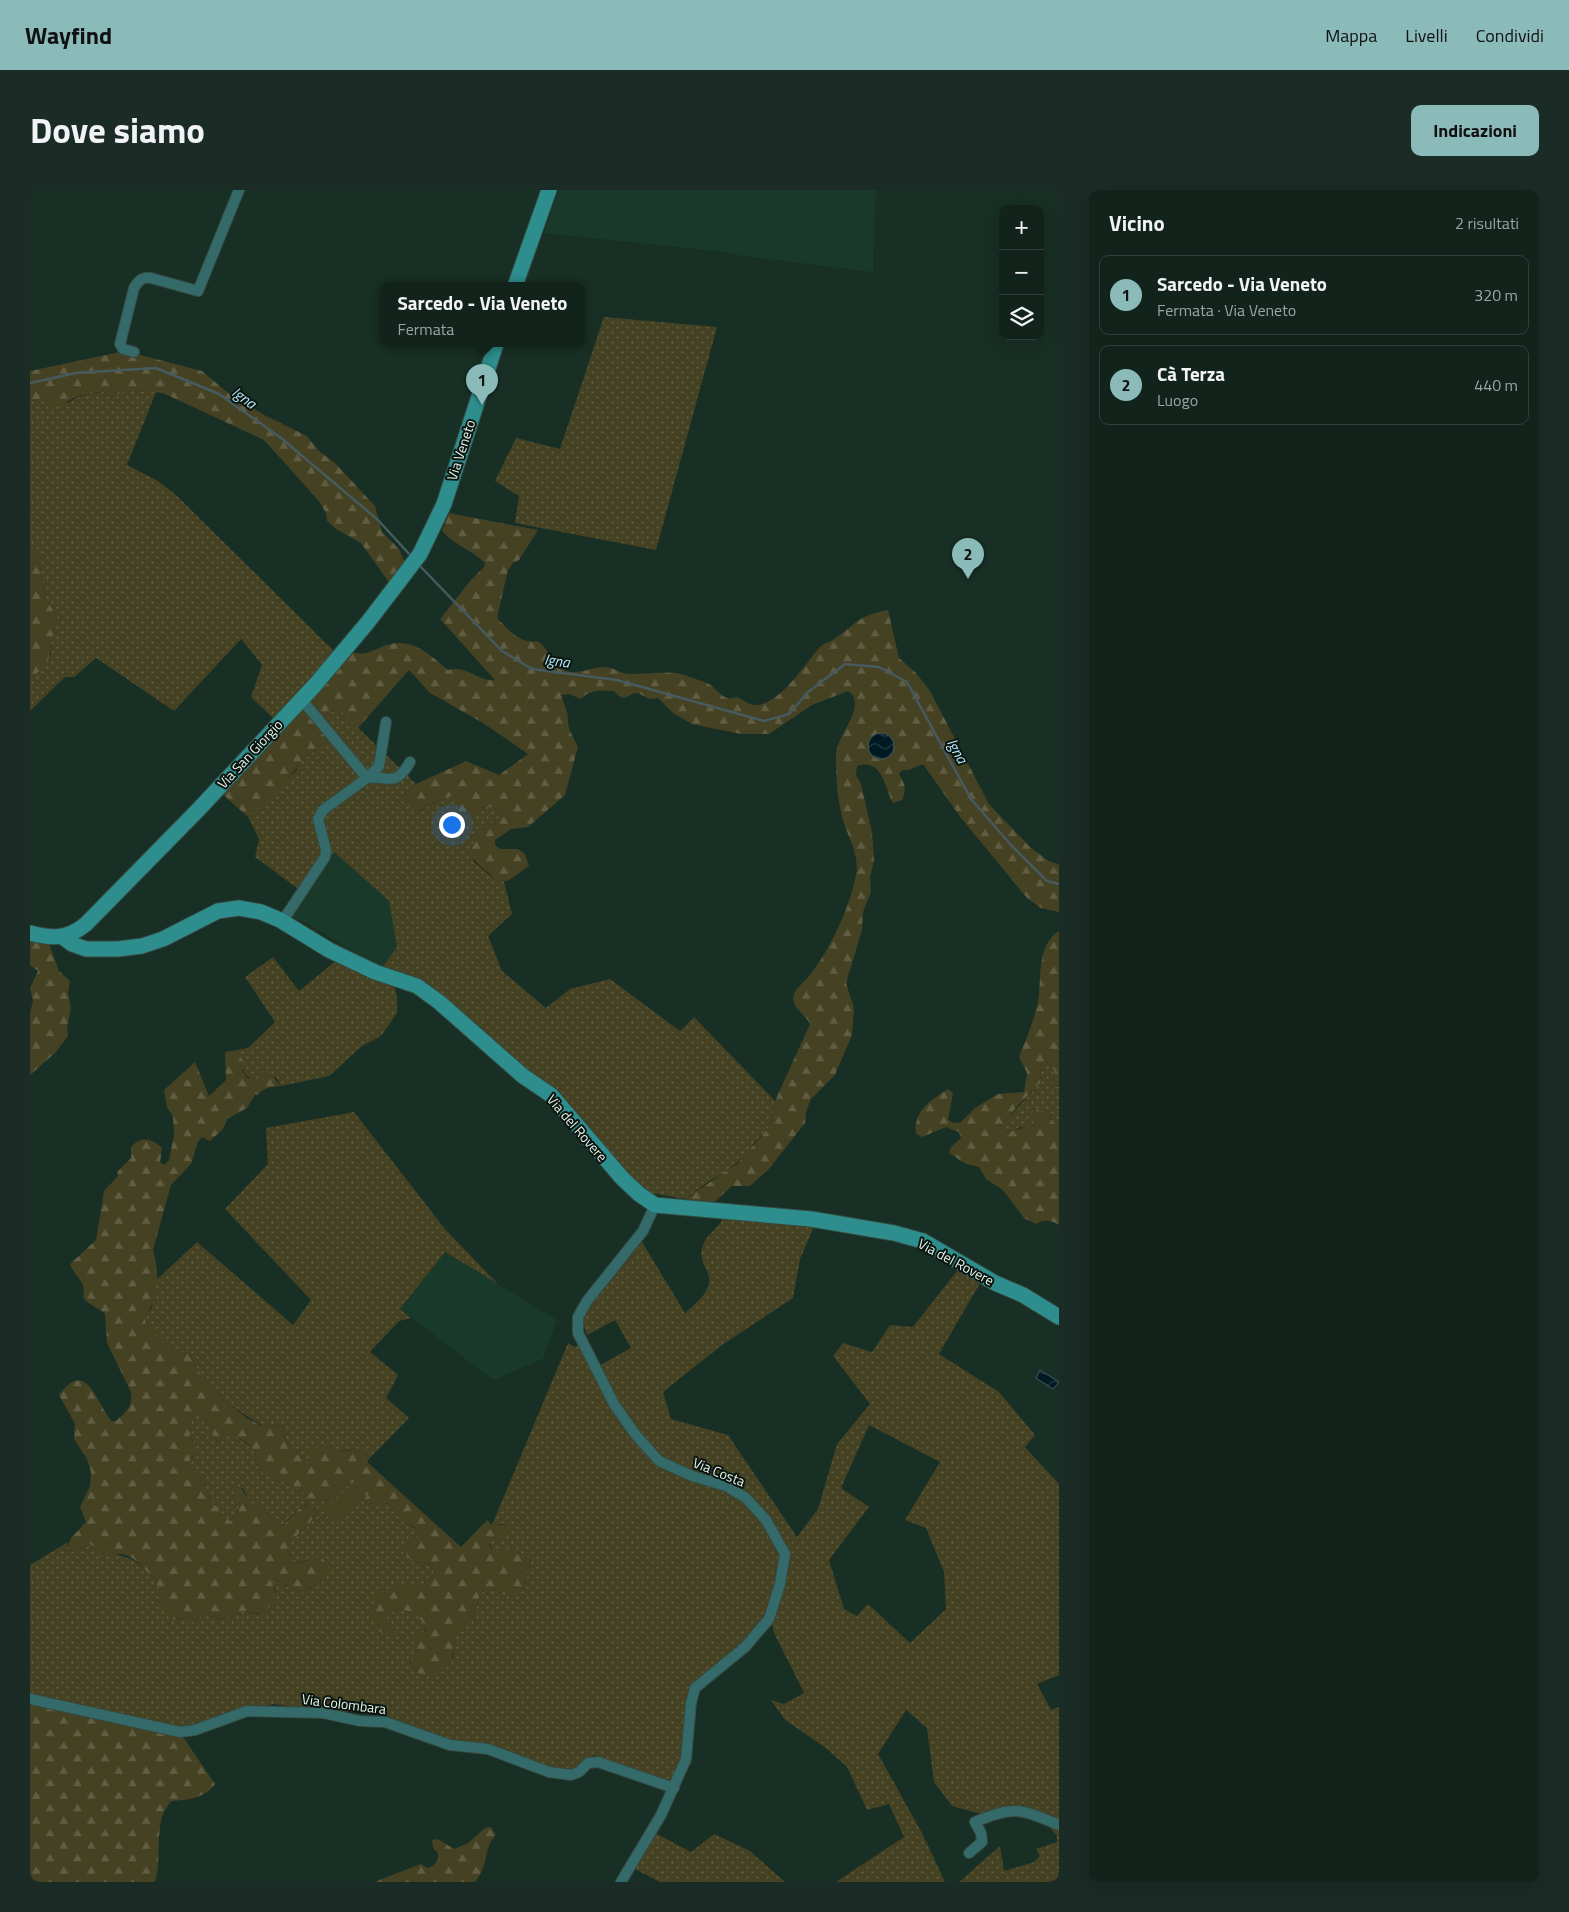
<!DOCTYPE html>
<html lang="it">
<head>
<meta charset="utf-8">
<style>
	:root { --surface:#12231c; --page:#1b2b25; --text:#f1f3f6; --muted:#9ca4a3; --line:#31403b; --accent:#8bbbb9 }
	body { margin:0; font-family:"Titillium Web",sans-serif; background:var(--page); color:var(--text) }
	.controls { position:absolute; right:15px; top:15px; display:grid; overflow:hidden; border-radius:10px; box-shadow:0 5px 20px #0002 }
	.controls button { width:45px; height:45px; display:grid; place-items:center; padding:0; border:0; border-bottom:1px solid var(--line); background:var(--surface); color:var(--text); font:25px sans-serif }
	.you { position:absolute; left:421px; top:634px; width:18px; height:18px; margin:-12px; border:4px solid #fff; border-radius:50%; background:#1a73e8; box-shadow:0 0 0 8px #1a73e833 }
	.badge { display:grid; place-items:center; width:32px; height:32px; border-radius:50%; background:var(--accent); color:#111; font-size:16px; font-weight:700 }
	.pin { position:absolute; translate:-50% -41px; filter:drop-shadow(0 1px 2px #0008) }
	.pin::after { content:''; position:absolute; top:26px; width:18px; height:15px; background:inherit; clip-path:polygon(0 0,100% 0,50% 100%) }
	.popup { position:absolute; left:350px; top:92px; width:205px; height:65px; box-sizing:border-box; display:grid; place-content:center; border-radius:10px; background:var(--surface); filter:drop-shadow(0 1px 4px #0005); font-size:16px; white-space:nowrap; color:var(--muted) }
	.popup b { font-size:19px; color:var(--text) }
	.popup::after { content:''; position:absolute; left:50%; top:100%; margin-left:-10px; border:10px solid transparent; border-top-color:var(--surface) }
	.list { margin:0; padding:0; list-style:none }
	h2 { display:flex; justify-content:space-between; align-items:center; height:65px; margin:0; padding:0 20px; font-size:21px }
	h2 small { font-size:16px; font-weight:400; color:var(--muted) }
	.list li { display:grid; grid-template-columns:32px 1fr auto; gap:15px; align-items:center; box-sizing:border-box; height:80px; margin:0 10px 10px; padding:0 10px; border:1px solid var(--line); border-radius:10px }
	.list b { display:block; font-size:19px; white-space:nowrap }
	.list p { margin:0; font-size:16px; white-space:nowrap; color:var(--muted) }
	.list em { font-size:16px; font-style:normal; color:var(--muted) }
	.icon { flex:none; width:28px; height:28px; fill:none; stroke:currentColor; stroke-width:2; stroke-linecap:round; stroke-linejoin:round }
	.map { position:relative; flex:none; width:1029px; height:1692px; overflow:hidden; border-radius:10px }
	header { display:flex; align-items:center; gap:30px; box-sizing:border-box; height:70px; padding:0 25px; background:var(--accent); color:#111 }
	header strong { font-size:24px }
	nav { display:flex; gap:28px; margin-inline-start:auto; font-size:18px }
	.intro { display:flex; align-items:center; justify-content:space-between; box-sizing:border-box; height:120px; padding:0 30px }
	h1 { margin:0; font-size:35px }
	.button { padding:12px 22px; border-radius:10px; background:var(--accent); color:#111; font-size:18px; font-weight:700 }
	main { display:flex; gap:30px; padding:0 30px }
	aside { flex:1; background:var(--surface); border-radius:10px; box-shadow:0 5px 20px #0002 }
	.map>svg:first-child { display:block }
	.built { fill:#19392b }
	.green { fill:url(#green-dots); fill-rule:evenodd }
	.forest { fill:url(#forest-firs) }
	.pitch { fill:#454123 }
	.water { fill:url(#water-waves); stroke:#455b60 }
	.lines { fill:none; stroke-linecap:round; stroke-linejoin:round }
	.stream { stroke:#455b60; stroke-width:2.5 }
	.street-casing { stroke:#354a41; stroke-width:12 }
	.secondary-casing { stroke:#354a41; stroke-width:17 }
	.street { stroke:#346a69; stroke-width:10 }
	.secondary { stroke:#2e8d8d; stroke-width:15 }
	.labels { text-anchor:middle; stroke-width:4; stroke-linejoin:round; paint-order:stroke }
	.street-label { font-size:14px; fill:#e5f3ec; stroke:#0b1510 }
	.water-label { font-size:15px; font-style:italic; fill:#b8eafe; stroke:#0b1510 }
</style>
</head>
<body>
<header>
<strong>Wayfind</strong>
<nav><a>Mappa</a><a>Livelli</a><a>Condividi</a></nav>
</header>
<div class="intro"><h1>Dove siamo</h1><a class="button">Indicazioni</a></div>
<main>
<div class="map">
<svg width="1029" height="1692" viewBox="0 0 1029 1692">
	<defs>
		<pattern id="green-dots" width="8" height="8" patternUnits="userSpaceOnUse" patternTransform="scale(1.25)"><rect width="8" height="8" fill="#454123"/><path d="M2 2h.1M6 6h.1" fill="none" stroke="#605d43" stroke-width="1.8" stroke-linecap="round"/></pattern>
		<pattern id="forest-firs" width="22" height="20" patternUnits="userSpaceOnUse" patternTransform="scale(1.25)"><rect width="22" height="20" fill="#454123"/><path d="M5 1l3.5 6h-7zM16 11l3.5 6h-7z" fill="#605d43"/></pattern>
		<pattern id="water-waves" width="16" height="10" patternUnits="userSpaceOnUse" patternTransform="scale(1.25)"><rect width="16" height="10" fill="#001a24"/><path d="M0 5q4-4 8 0t8 0" fill="none" stroke="#253c44"/></pattern>
	</defs>
	<rect width="100%" height="100%" fill="#182f25"/>
	<g class="built">
		<path d="M 529,0 L 846,0 L 843,82 L 706,65 L 696,62 L 514,43 Z"/>
		<path d="M 304,662 L 359,711 L 367,757 L 353,776 L 334,769 L 275,732 L 260,726 Z"/>
		<path d="M 415,1062 L 527,1130 L 513,1169 L 463,1190 L 370,1119 Z"/>
	</g>
	<g class="green">
		<path d="M 574,127 L 687,137 L 626,360 L 485,333 L 489,306 L 465,291 L 486,248 L 530,259 Z"/>
		<path d="M 103,201 L 126,202 L 97,275 L 128,291 L 146,305 L 308,465 L 246,531 L 221,507 L 232,475 L 211,449 L 144,521 L 66,468 L 44,487 L 35,487 L 0,521 L 0,487 L 21,465 L 22,442 L 27,427 L 15,407 L 8,364 L 0,355 L 0,211 L 12,209 L 38,213 C 48,205 62,203 74,202 L 81,207 L 93,202 Z"/>
		<path d="M 311,521 L 386,594 L 374,604 L 388,621 C 401,617 411,607 424,606 L 428,612 L 428,625 L 441,628 L 456,616 L 470,620 L 472,625 L 450,644 L 443,671 L 468,692 L 474,692 L 482,724 L 458,746 L 472,781 L 516,818 L 540,799 L 580,789 L 650,841 L 664,827 L 745,911 L 740,936 L 723,954 L 718,963 L 696,982 L 681,990 L 655,1009 L 621,1003 L 600,989 L 521,896 L 457,850 L 418,810 L 396,793 L 353,776 L 367,757 L 359,711 L 304,662 L 275,704 L 225,667 L 229,649 L 218,627 L 266,581 L 270,573 L 303,545 L 297,525 L 300,522 Z"/>
		<path d="M 313,765 L 362,790 L 367,806 L 367,823 L 351,846 L 332,856 L 299,886 L 251,896 L 246,887 L 230,886 L 228,889 C 209,890 214,871 207,860 L 218,858 L 245,832 L 215,787 L 243,767 L 269,801 Z"/>
		<path d="M 1015,868 L 1025,881 L 1027,897 L 1029,897 L 1029,937 L 1015,923 L 999,938 L 990,937 L 978,944 L 975,939 L 976,931 L 1010,893 L 1011,876 Z"/>
		<path d="M 324,922 L 415,1039 L 468,1094 L 415,1062 L 370,1119 L 381,1128 L 369,1131 L 340,1162 L 368,1185 L 356,1208 L 379,1228 L 340,1268 C 331,1257 320,1259 307,1262 L 299,1254 L 282,1261 L 282,1267 L 279,1271 L 266,1264 L 253,1245 L 254,1238 L 249,1234 L 233,1236 L 201,1216 L 168,1181 L 161,1166 L 156,1162 L 146,1163 L 140,1160 L 118,1138 L 114,1132 L 115,1125 L 122,1118 L 125,1091 L 167,1052 L 263,1135 L 281,1110 L 195,1019 L 238,974 L 236,938 Z"/>
		<path d="M 695,1023 L 787,1030 L 770,1069 L 763,1108 L 692,1155 L 633,1202 L 641,1229 L 698,1245 L 767,1347 L 788,1319 L 807,1254 L 840,1214 L 803,1166 L 813,1153 L 842,1162 L 860,1135 L 883,1137 L 931,1076 L 953,1088 L 909,1164 L 969,1202 L 1005,1245 L 995,1257 L 1029,1294 L 1029,1485 L 1007,1494 L 1021,1520 L 1029,1517 L 1029,1692 L 929,1692 L 970,1656 L 974,1681 L 1004,1672 L 1010,1666 L 1006,1659 L 1027,1652 L 1027,1646 L 1008,1624 L 1006,1625 L 993,1615 L 962,1627 L 922,1616 L 904,1592 L 897,1538 L 876,1520 L 848,1564 L 891,1641 L 915,1692 L 806,1692 L 874,1647 L 859,1614 L 837,1620 L 817,1577 L 796,1558 L 755,1530 L 741,1510 L 754,1514 L 774,1503 L 744,1443 L 741,1428 L 735,1424 L 721,1447 L 666,1494 L 660,1570 L 662,1573 L 639,1602 L 564,1565 L 541,1581 L 523,1579 L 479,1562 L 418,1558 L 350,1522 L 305,1522 L 243,1514 L 151,1544 L 0,1509 L 0,1375 L 38,1352 L 36,1360 L 45,1361 L 60,1354 L 65,1355 L 73,1364 C 106,1364 116,1378 134,1404 L 132,1415 L 145,1430 L 151,1428 L 165,1430 L 176,1425 C 192,1432 197,1428 211,1421 L 228,1424 L 237,1421 L 244,1411 L 246,1402 L 241,1389 L 245,1388 L 258,1397 L 276,1401 L 292,1390 L 278,1370 L 268,1373 L 257,1362 C 258,1347 282,1336 288,1320 L 277,1315 L 269,1318 L 253,1335 L 240,1327 L 230,1313 L 220,1313 L 213,1298 L 203,1299 L 210,1313 L 206,1325 L 199,1331 L 180,1310 L 175,1295 L 157,1275 L 163,1266 L 163,1251 L 160,1245 L 160,1228 L 168,1220 C 180,1227 177,1243 188,1251 L 194,1243 L 204,1245 L 224,1259 L 225,1271 L 233,1283 L 268,1298 L 279,1308 L 296,1311 L 315,1294 L 324,1293 L 341,1314 L 351,1315 L 356,1313 C 366,1317 366,1322 373,1330 C 379,1337 387,1336 391,1345 L 372,1361 L 382,1372 L 399,1374 L 404,1380 L 402,1388 L 388,1397 L 380,1398 L 341,1424 L 362,1436 L 357,1431 L 356,1427 L 366,1419 C 381,1419 388,1425 398,1436 L 385,1454 L 388,1460 L 379,1471 L 381,1475 L 392,1487 L 408,1482 L 423,1467 L 426,1440 L 443,1428 L 450,1404 L 455,1399 L 464,1399 L 470,1403 L 495,1396 L 501,1371 C 491,1359 477,1361 463,1361 L 459,1353 L 475,1334 L 462,1335 L 538,1153 L 545,1157 L 551,1153 L 565,1178 L 601,1158 L 585,1130 L 557,1145 L 553,1134 L 553,1123 L 612,1052 L 655,1123 C 666,1113 686,1099 677,1081 C 673,1072 669,1066 673,1055 C 678,1042 691,1038 695,1023 ZM 839,1235 L 910,1272 L 875,1330 L 896,1338 L 914,1382 L 916,1419 L 880,1453 L 838,1414 L 827,1426 L 814,1419 L 799,1370 L 839,1317 L 811,1298 Z"/>
		<path d="M 625,1643 L 661,1662 L 684,1644 L 720,1661 L 755,1692 L 630,1692 L 603,1678 Z"/>
	</g>
	<g class="forest">
		<path d="M 95,161 L 172,181 L 198,203 L 236,226 L 277,246 L 289,261 L 306,274 L 345,316 L 352,342 L 369,359 L 378,380 L 363,398 L 331,353 L 306,339 L 297,331 L 296,323 L 289,311 L 234,250 L 133,203 L 103,201 L 93,202 L 81,207 L 74,202 C 65,202 55,204 46,207 C 40,209 35,215 28,215 C 15,215 16,209 0,211 L 0,181 Z"/>
		<path d="M 419,323 L 508,340 L 489,370 L 483,373 L 478,380 L 467,428 C 478,439 489,454 507,451 C 520,457 518,474 534,480 C 547,486 562,477 575,477 C 581,477 587,481 593,483 C 615,487 636,478 657,486 C 664,488 672,491 679,494 C 690,501 692,512 707,507 C 713,509 718,515 724,515 C 749,517 777,471 791,456 C 794,453 798,453 801,451 C 825,436 827,425 858,420 L 869,468 L 886,483 L 900,501 L 959,614 L 1000,657 L 1020,672 L 1029,674 L 1029,722 L 1011,718 L 997,708 L 931,628 L 893,574 L 879,580 L 872,580 L 869,584 C 875,594 877,599 872,610 L 863,613 C 855,599 853,567 827,576 L 826,585 L 831,594 L 842,642 L 844,670 L 840,687 L 841,702 L 833,722 L 832,740 L 816,793 L 824,818 L 822,845 L 805,885 L 781,909 L 776,922 L 775,933 L 739,979 L 720,996 L 702,996 L 682,1014 L 655,1009 L 707,974 L 740,936 L 745,911 L 780,834 C 776,826 763,817 763,809 C 763,799 775,792 780,785 C 802,756 819,719 826,685 C 830,666 818,647 813,630 C 807,610 806,586 806,565 C 806,545 839,515 818,501 L 782,515 L 739,544 L 711,544 L 662,534 L 643,523 L 628,508 L 619,509 L 608,503 C 596,503 596,515 584,501 C 572,501 560,499 551,509 L 539,504 L 531,505 L 537,522 L 539,539 L 548,557 L 535,605 L 498,637 L 481,639 L 465,650 L 465,655 L 470,659 L 488,659 L 495,664 L 499,676 C 491,681 481,691 472,692 C 466,693 464,688 460,684 C 446,673 438,668 444,649 L 472,625 L 470,620 L 456,616 L 441,628 L 431,629 C 426,621 430,614 424,606 C 411,607 400,617 388,621 C 379,618 375,614 374,604 L 386,594 L 436,571 L 469,585 L 498,564 L 453,533 L 400,503 L 379,480 L 328,538 L 311,521 L 300,522 L 298,525 L 303,545 L 270,573 L 257,591 L 218,627 L 189,601 L 320,462 C 336,465 335,464 349,458 C 378,444 397,462 418,480 C 439,475 447,492 465,490 L 410,429 L 441,390 L 454,377 L 455,373 C 442,360 424,355 412,341 Z"/>
		<path d="M 0,355 L 8,364 L 15,407 L 27,427 C 19,451 27,475 0,487 Z"/>
		<path d="M 1029,741 L 1029,897 L 1022,894 L 1025,881 L 1015,868 L 1011,876 L 1010,893 C 998,907 978,921 975,939 L 978,944 C 986,937 996,940 1005,933 L 1001,925 L 1005,919 L 1015,923 L 1029,937 L 1029,1035 C 1021,1030 1014,1029 1006,1034 L 994,1028 L 973,1000 L 956,989 L 949,977 L 936,974 L 919,963 L 921,957 L 931,948 L 929,942 L 916,937 L 892,947 L 886,944 C 883,921 901,910 918,899 L 923,903 L 918,930 L 924,933 L 931,932 L 945,918 L 968,904 L 994,902 L 997,883 L 989,867 C 996,849 1004,831 1008,812 C 1012,788 1006,756 1029,741 Z"/>
		<path d="M 0,747 L 18,751 L 29,781 L 40,791 L 38,803 L 41,818 L 37,838 L 38,846 L 25,863 L 0,885 L 0,823 L 3,811 L 0,798 L 8,781 L 0,775 Z"/>
		<path d="M 207,860 L 215,875 L 212,880 L 217,888 L 228,889 L 233,880 L 238,881 L 251,896 C 241,897 234,897 228,905 L 225,904 L 217,918 L 197,929 L 193,939 L 180,951 L 172,947 L 168,952 L 161,974 L 141,995 L 123,1060 C 129,1080 130,1110 115,1125 L 115,1132 L 140,1160 L 146,1163 L 156,1162 L 161,1166 L 168,1181 L 201,1216 L 217,1228 L 232,1236 L 249,1234 L 254,1238 L 253,1245 L 266,1264 L 279,1271 L 282,1261 L 294,1253 L 299,1254 L 307,1262 L 330,1259 L 340,1268 L 337,1272 L 431,1357 L 457,1330 L 462,1335 L 480,1335 L 470,1348 L 459,1353 L 459,1356 L 463,1361 C 477,1361 491,1359 501,1371 L 495,1396 L 486,1405 C 474,1407 467,1399 455,1399 L 450,1404 L 443,1428 L 427,1440 C 423,1452 425,1471 415,1479 C 409,1484 399,1484 392,1487 L 381,1475 L 380,1467 L 388,1460 L 381,1448 L 386,1444 L 396,1441 L 397,1437 C 388,1425 381,1419 366,1419 L 356,1428 L 365,1443 L 359,1447 L 350,1442 L 341,1429 L 345,1409 L 354,1400 L 366,1397 L 388,1397 L 402,1388 L 404,1380 L 399,1374 L 382,1372 L 372,1361 L 378,1354 L 391,1345 C 387,1336 380,1336 372,1330 C 365,1324 369,1318 356,1313 C 339,1321 331,1306 324,1293 L 315,1294 L 296,1311 L 279,1308 L 268,1298 L 238,1286 L 233,1283 L 223,1267 L 225,1264 C 222,1253 205,1245 194,1243 L 188,1251 C 177,1243 180,1227 168,1220 L 160,1229 L 160,1245 L 166,1260 L 157,1275 L 175,1295 L 180,1310 L 200,1331 C 215,1316 207,1315 203,1299 L 204,1294 L 209,1294 L 220,1313 L 230,1313 L 240,1327 L 253,1335 C 265,1326 267,1313 285,1316 L 288,1319 C 282,1337 258,1347 257,1362 L 268,1373 C 283,1371 291,1357 299,1380 L 292,1390 L 272,1403 L 265,1401 L 245,1388 L 241,1389 L 247,1407 L 234,1424 L 211,1421 C 197,1428 192,1432 176,1425 L 165,1430 L 151,1428 L 145,1430 C 136,1424 129,1414 133,1404 C 124,1390 108,1365 90,1364 C 86,1364 83,1367 79,1367 L 60,1354 L 45,1361 L 36,1360 L 41,1348 L 56,1332 L 50,1317 L 60,1296 L 61,1282 L 57,1269 L 44,1249 L 45,1234 L 29,1205 C 58,1166 67,1217 82,1231 L 86,1231 C 96,1222 103,1217 101,1202 L 77,1153 L 75,1124 C 68,1117 58,1115 53,1107 C 57,1092 45,1087 40,1074 L 66,1050 L 74,1001 L 88,986 L 87,982 L 101,968 L 101,957 C 111,946 121,948 132,958 L 130,972 L 134,975 L 139,970 L 144,945 L 143,927 L 137,917 L 134,900 L 165,872 L 179,906 L 196,890 L 195,862 Z"/>
		<path d="M 0,1509 L 151,1544 L 185,1594 C 175,1608 158,1610 142,1611 C 122,1628 133,1668 125,1692 L 0,1692 Z"/>
		<path d="M 461,1637 L 466,1645 C 452,1660 460,1674 445,1692 L 344,1692 L 391,1674 L 397,1678 L 403,1676 L 408,1670 L 408,1663 L 403,1658 L 402,1650 L 408,1649 L 424,1659 L 438,1653 L 455,1638 Z"/>
	</g>
	<path class="pitch" d="M 324,1292 L 337,1306 L 307,1335 L 293,1321 Z"/>
	<g class="water">
		<circle cx="851" cy="556" r="13"/>
		<path d="M 1010,1180 L 1029,1192 L 1023,1199 L 1006,1188 Z"/>
	</g>
	<g class="lines">
		<g class="stream">
			<path d="M 0,193 L 46,183 L 126,178 L 189,204 L 251,248 L 348,330 L 381,366"/>
			<path d="M 388,374 L 472,461 L 502,479 L 587,490 L 734,531 L 759,524 L 778,502 L 815,474 L 849,477 L 877,492 L 941,609 L 981,655 L 1017,691 L 1029,694"/>
		</g>
		<defs>
			<g id="street">
				<path d="M 104,162 L 93,159 L 90,154 L 104,98 C 109,90 112,87 121,88 L 168,101 L 209,0"/>
				<path d="M 337,588 L 349,576 L 356,532"/>
				<path d="M 337,588 C 357,584 364,600 380,572"/>
				<path d="M 252,732 L 295,667 L 296,660 L 288,629 L 293,620 L 337,588 L 272,510"/>
				<path d="M 0,1509 L 150,1542 L 165,1540 L 217,1521 L 293,1523 L 330,1531 L 355,1532 L 420,1555 L 458,1559 L 519,1582 L 541,1585 L 549,1582 L 558,1573 L 568,1572 L 644,1598"/>
				<path d="M 939,1663 L 952,1652 L 951,1643 L 945,1632 C 985,1615 990,1619 1029,1635"/>
				<path d="M 591,1692 L 631,1625 L 656,1569 L 661,1513 L 665,1498 L 715,1457 L 739,1429 L 750,1394 L 755,1364 L 736,1330 L 716,1308 L 696,1296 L 662,1286 L 629,1271 L 605,1244 L 584,1214 L 548,1143 L 548,1127 L 557,1111 L 613,1041 L 625,1015"/>
			</g>
			<g id="secondary">
				<path d="M 485,96 L 519,0"/>
				<path d="M 0,743 C 22,749 38,749 56,734 L 168,620 L 285,495 L 338,432 L 390,364 L 414,314 L 466,154"/>
				<path d="M 34,748 L 42,754 L 56,759 L 88,759 L 112,756 L 133,749 L 188,721 L 209,718 L 231,722 L 250,730 L 299,760 L 345,782 L 387,796 L 409,812 L 493,886 L 521,905 L 592,988 L 609,1004 L 625,1015 L 781,1029 L 864,1043 L 893,1051 L 965,1093 L 993,1105 L 1029,1127"/>
			</g>
		</defs>
		<use href="#street" class="street-casing"/>
		<use href="#secondary" class="secondary-casing"/>
		<use href="#street" class="street"/>
		<use href="#secondary" class="secondary"/>
	</g>
	<g class="labels">
		<g class="street-label">
			<text transform="translate(431 260) rotate(-72)" y="5">Via Veneto</text>
			<text transform="translate(220 564) rotate(-47)" y="5">Via San Giorgio</text>
			<text transform="translate(547 938) rotate(49)" y="5">Via del Rovere</text>
			<text transform="translate(926 1072) rotate(28)" y="5">Via del Rovere</text>
			<text transform="translate(689 1282) rotate(22)" y="5">Via Costa</text>
			<text transform="translate(314 1514) rotate(7)" y="5">Via Colombara</text>
		</g>
		<g class="water-label">
			<text transform="translate(214 208) rotate(36)" y="5">Igna</text>
			<text transform="translate(527 471) rotate(8)" y="5">Igna</text>
			<text transform="translate(927 561) rotate(61)" y="5">Igna</text>
		</g>
	</g>
</svg>
<div class="controls">
<button>+</button>
<button>−</button>
<button><svg class="icon" aria-label="layers" viewBox="0 0 24 24"><path d="M12 4l9 5-9 5-9-5zM3 14l9 5 9-5"/></svg></button>
</div>
<div class="you"></div>
<div class="pin badge" style="left:452px;top:215px">1</div>
<div class="popup"><b>Sarcedo - Via Veneto</b>Fermata</div>
<div class="pin badge" style="left:938px;top:389px">2</div>
</div>
<aside>
<h2>Vicino<small>2 risultati</small></h2>
<ul class="list">
<li><span class="badge">1</span><div><b>Sarcedo - Via Veneto</b><p>Fermata · Via Veneto</p></div><em>320 m</em></li>
<li><span class="badge">2</span><div><b>Cà Terza</b><p>Luogo</p></div><em>440 m</em></li>
</ul>
</aside>
</main>
</body>
</html>
